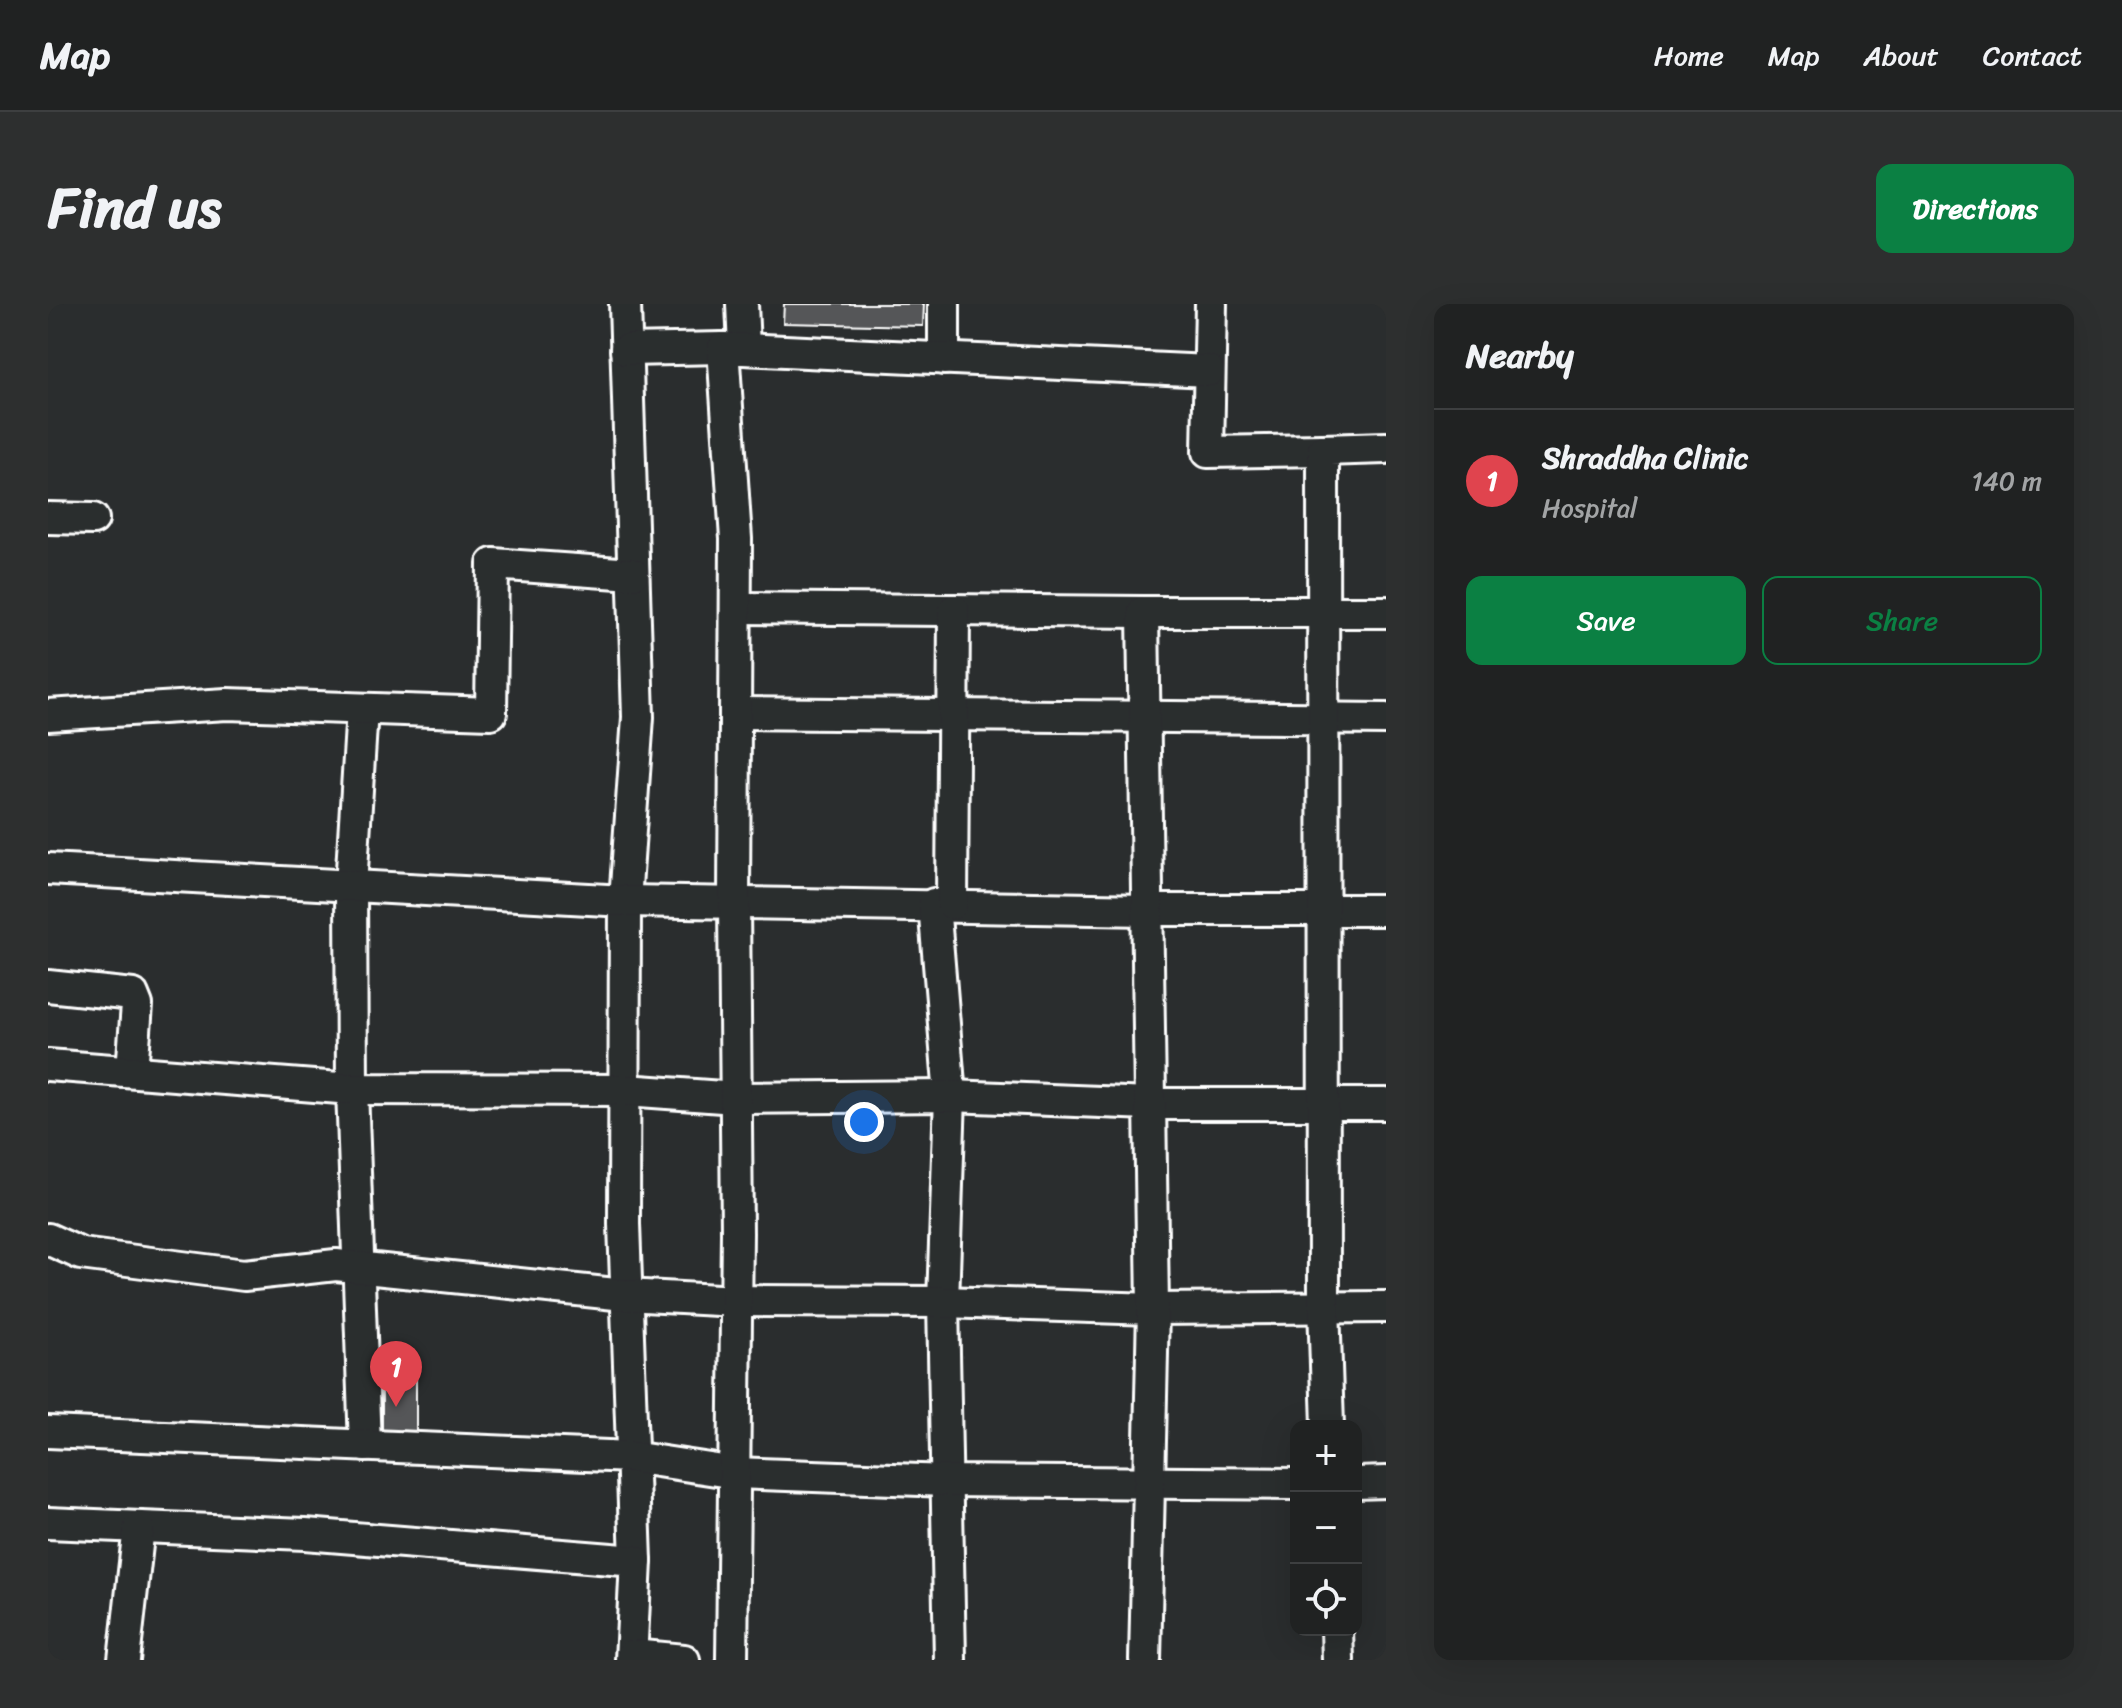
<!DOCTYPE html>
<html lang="en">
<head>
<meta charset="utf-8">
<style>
	:root { --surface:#202222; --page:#2d2f2f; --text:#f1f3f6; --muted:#a2a4a5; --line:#3d3f40; --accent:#0b8043 }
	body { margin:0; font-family:Sriracha,sans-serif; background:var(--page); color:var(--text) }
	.controls { position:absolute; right:24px; bottom:24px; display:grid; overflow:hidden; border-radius:16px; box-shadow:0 8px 32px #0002 }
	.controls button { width:72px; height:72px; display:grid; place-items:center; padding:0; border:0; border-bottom:2px solid var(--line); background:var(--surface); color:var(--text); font:40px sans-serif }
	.you { position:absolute; left:816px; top:818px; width:28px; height:28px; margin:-20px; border:6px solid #fff; border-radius:50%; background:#1a73e8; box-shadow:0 0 0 12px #1a73e833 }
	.badge { display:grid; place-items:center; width:52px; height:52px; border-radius:50%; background:var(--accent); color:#fff; font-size:26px; font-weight:700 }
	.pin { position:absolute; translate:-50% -66px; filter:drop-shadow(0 2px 4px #0008) }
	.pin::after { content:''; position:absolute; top:42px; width:28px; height:24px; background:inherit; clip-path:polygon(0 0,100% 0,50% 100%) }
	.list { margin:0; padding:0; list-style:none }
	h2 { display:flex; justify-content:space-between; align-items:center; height:104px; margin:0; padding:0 32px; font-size:34px }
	h2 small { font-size:26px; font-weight:400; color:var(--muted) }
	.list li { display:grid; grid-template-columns:52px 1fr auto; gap:24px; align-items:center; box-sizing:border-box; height:144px; padding:0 32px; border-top:2px solid var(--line) }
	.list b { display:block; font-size:30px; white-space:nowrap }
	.list p { margin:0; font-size:26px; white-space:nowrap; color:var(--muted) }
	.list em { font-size:26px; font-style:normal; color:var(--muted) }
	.actions { display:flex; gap:16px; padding:24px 32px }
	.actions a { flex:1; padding:18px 0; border:2px solid var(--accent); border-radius:16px; text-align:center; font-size:28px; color:var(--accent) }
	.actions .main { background:var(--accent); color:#fff }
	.icon { flex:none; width:44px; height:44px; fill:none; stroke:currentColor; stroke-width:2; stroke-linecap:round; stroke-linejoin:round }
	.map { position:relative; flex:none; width:1338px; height:1356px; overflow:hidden; border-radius:16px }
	header { display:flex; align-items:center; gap:48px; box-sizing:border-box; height:112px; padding:0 40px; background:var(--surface); border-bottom:2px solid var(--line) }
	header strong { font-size:38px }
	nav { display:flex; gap:44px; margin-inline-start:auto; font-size:28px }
	.intro { display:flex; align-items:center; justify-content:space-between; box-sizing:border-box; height:192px; padding:0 48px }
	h1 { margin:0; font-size:56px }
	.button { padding:20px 36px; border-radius:16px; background:var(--accent); color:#fff; font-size:28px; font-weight:700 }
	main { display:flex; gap:48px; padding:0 48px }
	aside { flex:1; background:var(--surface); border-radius:16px; box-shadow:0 8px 32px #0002 }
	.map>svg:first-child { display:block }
	.building { fill:#555758; stroke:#fff; stroke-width:2 }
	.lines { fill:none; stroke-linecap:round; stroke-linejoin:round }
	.minor-casing { stroke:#fff; stroke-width:36 }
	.minor { stroke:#2a2d2e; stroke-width:30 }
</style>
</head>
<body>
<header>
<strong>Map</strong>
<nav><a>Home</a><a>Map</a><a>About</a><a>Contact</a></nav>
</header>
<div class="intro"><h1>Find us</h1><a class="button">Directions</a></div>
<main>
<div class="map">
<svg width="1338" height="1356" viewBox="0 0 1338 1356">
	<rect width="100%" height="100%" fill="#2a2d2e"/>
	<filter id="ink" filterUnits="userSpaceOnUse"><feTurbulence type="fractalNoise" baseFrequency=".0125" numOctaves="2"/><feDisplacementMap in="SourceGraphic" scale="16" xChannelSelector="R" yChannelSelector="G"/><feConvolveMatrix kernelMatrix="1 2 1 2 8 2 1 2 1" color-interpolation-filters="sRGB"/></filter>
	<g filter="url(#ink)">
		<g class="building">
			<path d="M 736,0 L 876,0 L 875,22 L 735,19 Z"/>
			<rect x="334" y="1061" width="34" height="68"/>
		</g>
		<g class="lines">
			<defs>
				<g id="minor">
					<path d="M 577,0 L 590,413 L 577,597 L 576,920 L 588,1257"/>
					<path d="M 694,0 L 696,44"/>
					<path d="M 896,0 L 896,55"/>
					<path d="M 1163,0 L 1160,148 L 1275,146"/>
					<path d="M 578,46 L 675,44"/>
					<path d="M 0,214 L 45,215"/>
					<path d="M 688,304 L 1095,308"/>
					<path d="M 314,405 L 303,582 L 304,785 L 317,1142"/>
					<path d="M 687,409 L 1338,415"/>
					<path d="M 0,411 L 179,400 L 443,409 L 445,260 L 585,270"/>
					<path d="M 0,565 L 577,597 L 1100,606 L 1338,606"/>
					<path d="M 886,600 L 902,792 L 895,998 L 902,1356"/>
					<path d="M 904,600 L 906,306"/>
					<path d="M 0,682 L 85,691 L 89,701 L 84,767"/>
					<path d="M 0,761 L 304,785 L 578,786 L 688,794 L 902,792 L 1102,800 L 1338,800"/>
					<path d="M 0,935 L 33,950 L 196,971 L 288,961 L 577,991 L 689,997 L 895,998 L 1105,1005 L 1338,1003"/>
					<path d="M 1280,1122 L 1276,1001 L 1275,146 L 1338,144"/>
					<path d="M 0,1128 L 583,1153 L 688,1169 L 899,1177 L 1248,1180"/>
					<path d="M 1308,1179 L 1338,1178"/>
					<path d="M 0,1219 L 257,1230 L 588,1257 L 583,1356"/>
					<path d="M 1289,1326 L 1290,1356"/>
					<path d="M 584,1351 L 636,1356"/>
					<path d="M 76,1356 L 91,1223"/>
					<path d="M 684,1356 L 689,929 L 686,598 L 688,235 L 675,44 L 1161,67"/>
					<path d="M 1097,1356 L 1105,1005 L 1095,308 L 1338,308"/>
				</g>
			</defs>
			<use href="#minor" class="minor-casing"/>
			<use href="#minor" class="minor"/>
		</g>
	</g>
</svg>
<div class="controls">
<button>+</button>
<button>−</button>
<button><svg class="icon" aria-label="locate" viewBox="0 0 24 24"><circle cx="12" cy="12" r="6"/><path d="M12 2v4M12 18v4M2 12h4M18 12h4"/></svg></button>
</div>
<div class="you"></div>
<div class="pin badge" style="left:348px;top:1103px;background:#e0444e">1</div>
</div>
<aside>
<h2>Nearby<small></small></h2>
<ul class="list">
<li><span class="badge" style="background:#e0444e">1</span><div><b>Shraddha Clinic</b><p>Hospital</p></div><em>140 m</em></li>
</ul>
<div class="actions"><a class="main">Save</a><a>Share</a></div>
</aside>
</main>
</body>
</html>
